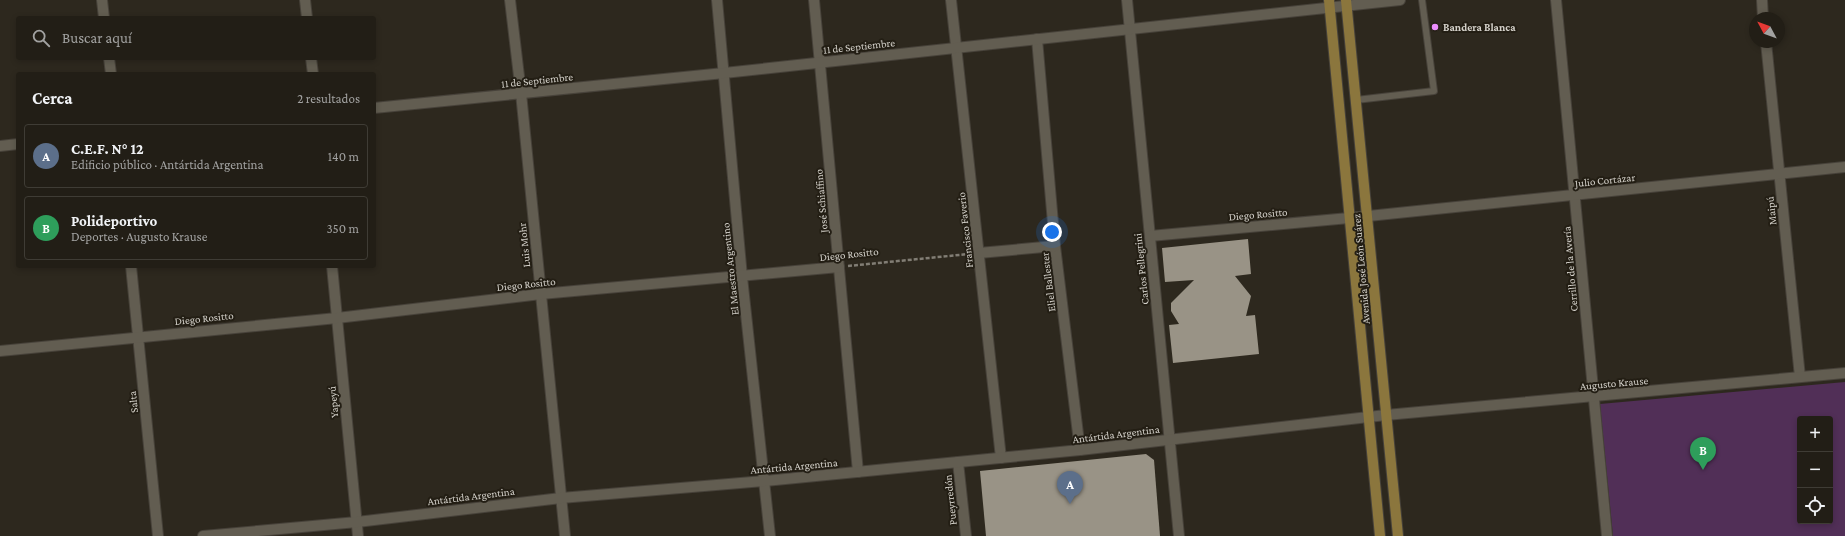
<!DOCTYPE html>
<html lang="es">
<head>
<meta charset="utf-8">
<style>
	:root { --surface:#221e16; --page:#2a271f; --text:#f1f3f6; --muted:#a2a2a1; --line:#3f3c35; --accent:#b45309 }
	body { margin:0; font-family:"Crimson Pro",serif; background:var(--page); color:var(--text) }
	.controls { position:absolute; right:12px; bottom:12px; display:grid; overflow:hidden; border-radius:4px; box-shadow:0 2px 6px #0003 }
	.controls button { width:36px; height:36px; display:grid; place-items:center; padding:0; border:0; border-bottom:1px solid var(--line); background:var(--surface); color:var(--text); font:20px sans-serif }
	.compass { position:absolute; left:1749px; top:12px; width:36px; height:36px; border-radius:50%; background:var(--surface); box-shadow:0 2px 6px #0003; rotate:311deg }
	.you { position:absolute; left:1052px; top:232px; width:14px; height:14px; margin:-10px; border:3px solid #fff; border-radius:50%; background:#1a73e8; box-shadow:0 0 0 6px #1a73e833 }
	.badge { display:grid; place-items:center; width:26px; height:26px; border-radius:50%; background:var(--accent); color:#fff; font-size:13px; font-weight:700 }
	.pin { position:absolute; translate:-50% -33px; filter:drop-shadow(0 1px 2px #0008) }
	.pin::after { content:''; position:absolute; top:21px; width:14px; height:12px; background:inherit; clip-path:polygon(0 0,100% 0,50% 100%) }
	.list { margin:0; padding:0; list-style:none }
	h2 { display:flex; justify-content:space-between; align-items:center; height:52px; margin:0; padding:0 16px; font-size:17px }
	h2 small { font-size:13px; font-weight:400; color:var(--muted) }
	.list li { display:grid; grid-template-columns:26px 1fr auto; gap:12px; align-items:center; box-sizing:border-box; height:64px; margin:0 8px 8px; padding:0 8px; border:1px solid var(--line); border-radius:4px }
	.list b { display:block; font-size:15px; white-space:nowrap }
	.list p { margin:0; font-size:13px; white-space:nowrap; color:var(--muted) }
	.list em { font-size:13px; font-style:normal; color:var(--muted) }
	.icon { flex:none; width:22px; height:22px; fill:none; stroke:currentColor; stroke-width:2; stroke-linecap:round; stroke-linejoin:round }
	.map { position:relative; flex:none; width:1845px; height:536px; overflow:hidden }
	.search { position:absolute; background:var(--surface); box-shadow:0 2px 6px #0003; left:16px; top:16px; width:360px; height:44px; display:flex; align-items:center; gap:10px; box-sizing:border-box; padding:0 14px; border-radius:4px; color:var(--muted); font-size:15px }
	.panel { position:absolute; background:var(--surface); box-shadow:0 2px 6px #0003; left:16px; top:72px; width:360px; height:196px; border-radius:4px }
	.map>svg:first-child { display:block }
	.park { fill:#512f57; fill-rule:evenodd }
	.building { fill:#999386 }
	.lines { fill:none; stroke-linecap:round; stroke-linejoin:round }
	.service-casing { stroke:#47423a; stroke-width:8 }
	.minor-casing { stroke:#47423a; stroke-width:12 }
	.secondary-casing { stroke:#47423a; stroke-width:12 }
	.path { stroke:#817d74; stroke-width:2.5; stroke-dasharray:4 2; stroke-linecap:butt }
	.service { stroke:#625d51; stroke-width:6 }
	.minor { stroke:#625d51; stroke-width:10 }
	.secondary { stroke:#8b763d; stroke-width:10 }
	.poi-dot { fill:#eb8dfc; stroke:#231e14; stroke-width:1.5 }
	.labels { text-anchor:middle; stroke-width:4; stroke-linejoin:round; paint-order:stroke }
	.poi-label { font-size:11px; font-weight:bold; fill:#d4d1ca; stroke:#231e14; text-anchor:start }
	.street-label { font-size:11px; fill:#d4d1ca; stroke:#231e14 }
</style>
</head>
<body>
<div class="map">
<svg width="1845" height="536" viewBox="0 0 1845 536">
	<rect width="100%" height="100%" fill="#2d281e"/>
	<path class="park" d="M 1845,382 L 1845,536 L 1613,536 L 1600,404 ZM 1800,419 L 1830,419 L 1830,521 L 1800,521 Z"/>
	<g class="building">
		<path d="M 1248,239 L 1251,274 L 1235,276 L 1251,296 L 1246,316 L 1255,315 L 1259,354 L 1173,363 L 1169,325 L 1179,324 L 1171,311 L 1171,303 L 1194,280 L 1165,282 L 1162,248 Z"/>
		<path d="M 1146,454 L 1154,460 L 1160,536 L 986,536 L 980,471 Z"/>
	</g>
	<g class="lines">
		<defs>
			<path id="service" d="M 1356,100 L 1434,91 L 1422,0"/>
			<g id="minor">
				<path d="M 102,0 L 104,18"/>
				<path d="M 305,0 L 307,18"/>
				<path d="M 510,0 L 521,93 L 565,536"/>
				<path d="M 717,0 L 742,277 L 770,536"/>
				<path d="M 814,0 L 858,472"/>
				<path d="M 951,0 L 1001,458"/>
				<path d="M 1127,0 L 1179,536"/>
				<path d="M 1556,0 L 1607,536"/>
				<path d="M 1762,0 L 1763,18"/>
				<path d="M 1037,39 L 1055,246 L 1080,450"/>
				<path d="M 1766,42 L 1800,377"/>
				<path d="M 109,58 L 111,74"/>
				<path d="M 311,58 L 313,74"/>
				<path d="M 374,108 L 724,73 L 1400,0"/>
				<path d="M 0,146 L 18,144"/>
				<path d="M 1150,236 L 1349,218 L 1845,167"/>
				<path d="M 979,253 L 1055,246"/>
				<path d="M 131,266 L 158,536"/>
				<path d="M 332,266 L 358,536"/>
				<path d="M 0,351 L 337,318 L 541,294 L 839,267"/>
				<path d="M 958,462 L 966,536"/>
				<path d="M 203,536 L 357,522 L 561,498 L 765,481 L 1080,450 L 1386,415 L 1845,373"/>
			</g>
			<g id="secondary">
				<path d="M 1329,0 L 1380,536"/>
				<path d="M 1346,0 L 1398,536"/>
			</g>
		</defs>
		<use href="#service" class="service-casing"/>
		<use href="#minor" class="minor-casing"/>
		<use href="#secondary" class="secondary-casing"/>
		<path class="path" d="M 848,266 L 969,254"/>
		<use href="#service" class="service"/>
		<use href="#minor" class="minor"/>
		<use href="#secondary" class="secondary"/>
	</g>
	<circle class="poi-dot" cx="1435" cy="27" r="4"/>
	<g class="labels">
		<g class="poi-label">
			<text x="1443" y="31">Bandera Blanca</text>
		</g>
		<g class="street-label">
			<text transform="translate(859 46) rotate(-6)" y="4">11 de Septiembre</text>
			<text transform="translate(537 80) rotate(-6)" y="4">11 de Septiembre</text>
			<text transform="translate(1605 180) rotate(-6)" y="4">Julio Cortázar</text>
			<text transform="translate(821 201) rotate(-95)" y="4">José Schiaffino</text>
			<text transform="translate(1771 211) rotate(-96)" y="4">Maipú</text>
			<text transform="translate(1258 214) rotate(-5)" y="4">Diego Rositto</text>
			<text transform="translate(965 230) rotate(-96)" y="4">Francisco Faverio</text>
			<text transform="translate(524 245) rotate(-96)" y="4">Luis Mohr</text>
			<text transform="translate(849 254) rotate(-6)" y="4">Diego Rositto</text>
			<text transform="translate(730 269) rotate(-96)" y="4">El Maestro Argentino</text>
			<text transform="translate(1141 269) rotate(-96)" y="4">Carlos Pellegrini</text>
			<text transform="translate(1361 269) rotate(-95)" y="4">Avenida José León Suárez</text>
			<text transform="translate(1570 269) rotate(-95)" y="4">Cerrillo de la Avería</text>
			<text transform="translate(1048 282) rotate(-97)" y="4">Eliel Ballester</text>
			<text transform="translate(526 284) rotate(-6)" y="4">Diego Rositto</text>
			<text transform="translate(204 318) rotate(-6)" y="4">Diego Rositto</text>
			<text transform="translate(1614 383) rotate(-5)" y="4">Augusto Krause</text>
			<text transform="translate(133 402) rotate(-96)" y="4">Salta</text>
			<text transform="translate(333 402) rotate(-95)" y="4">Yapeyú</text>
			<text transform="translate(1116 434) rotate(-7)" y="4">Antártida Argentina</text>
			<text transform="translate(794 466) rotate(-5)" y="4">Antártida Argentina</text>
			<text transform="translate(471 496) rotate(-7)" y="4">Antártida Argentina</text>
			<text transform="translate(950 500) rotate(-96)" y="4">Pueyrredón</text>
		</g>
	</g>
</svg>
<div class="controls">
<button>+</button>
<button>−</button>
<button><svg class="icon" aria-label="locate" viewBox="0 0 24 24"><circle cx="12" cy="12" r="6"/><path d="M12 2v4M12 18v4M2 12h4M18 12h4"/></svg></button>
</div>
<svg class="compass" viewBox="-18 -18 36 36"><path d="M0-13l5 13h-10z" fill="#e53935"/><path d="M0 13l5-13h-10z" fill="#a2a2a1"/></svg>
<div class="you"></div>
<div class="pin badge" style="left:1070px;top:504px;background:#5c6f8a">A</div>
<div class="pin badge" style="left:1703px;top:470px;background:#2e9e5b">B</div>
<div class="search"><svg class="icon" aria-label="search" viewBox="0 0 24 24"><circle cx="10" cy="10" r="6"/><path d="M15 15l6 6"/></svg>Buscar aquí</div>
<section class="panel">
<h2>Cerca<small>2 resultados</small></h2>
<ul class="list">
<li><span class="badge" style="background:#5c6f8a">A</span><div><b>C.E.F. N° 12</b><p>Edificio público · Antártida Argentina</p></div><em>140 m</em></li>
<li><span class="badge" style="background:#2e9e5b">B</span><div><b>Polideportivo</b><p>Deportes · Augusto Krause</p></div><em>350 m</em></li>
</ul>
</section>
</div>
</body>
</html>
